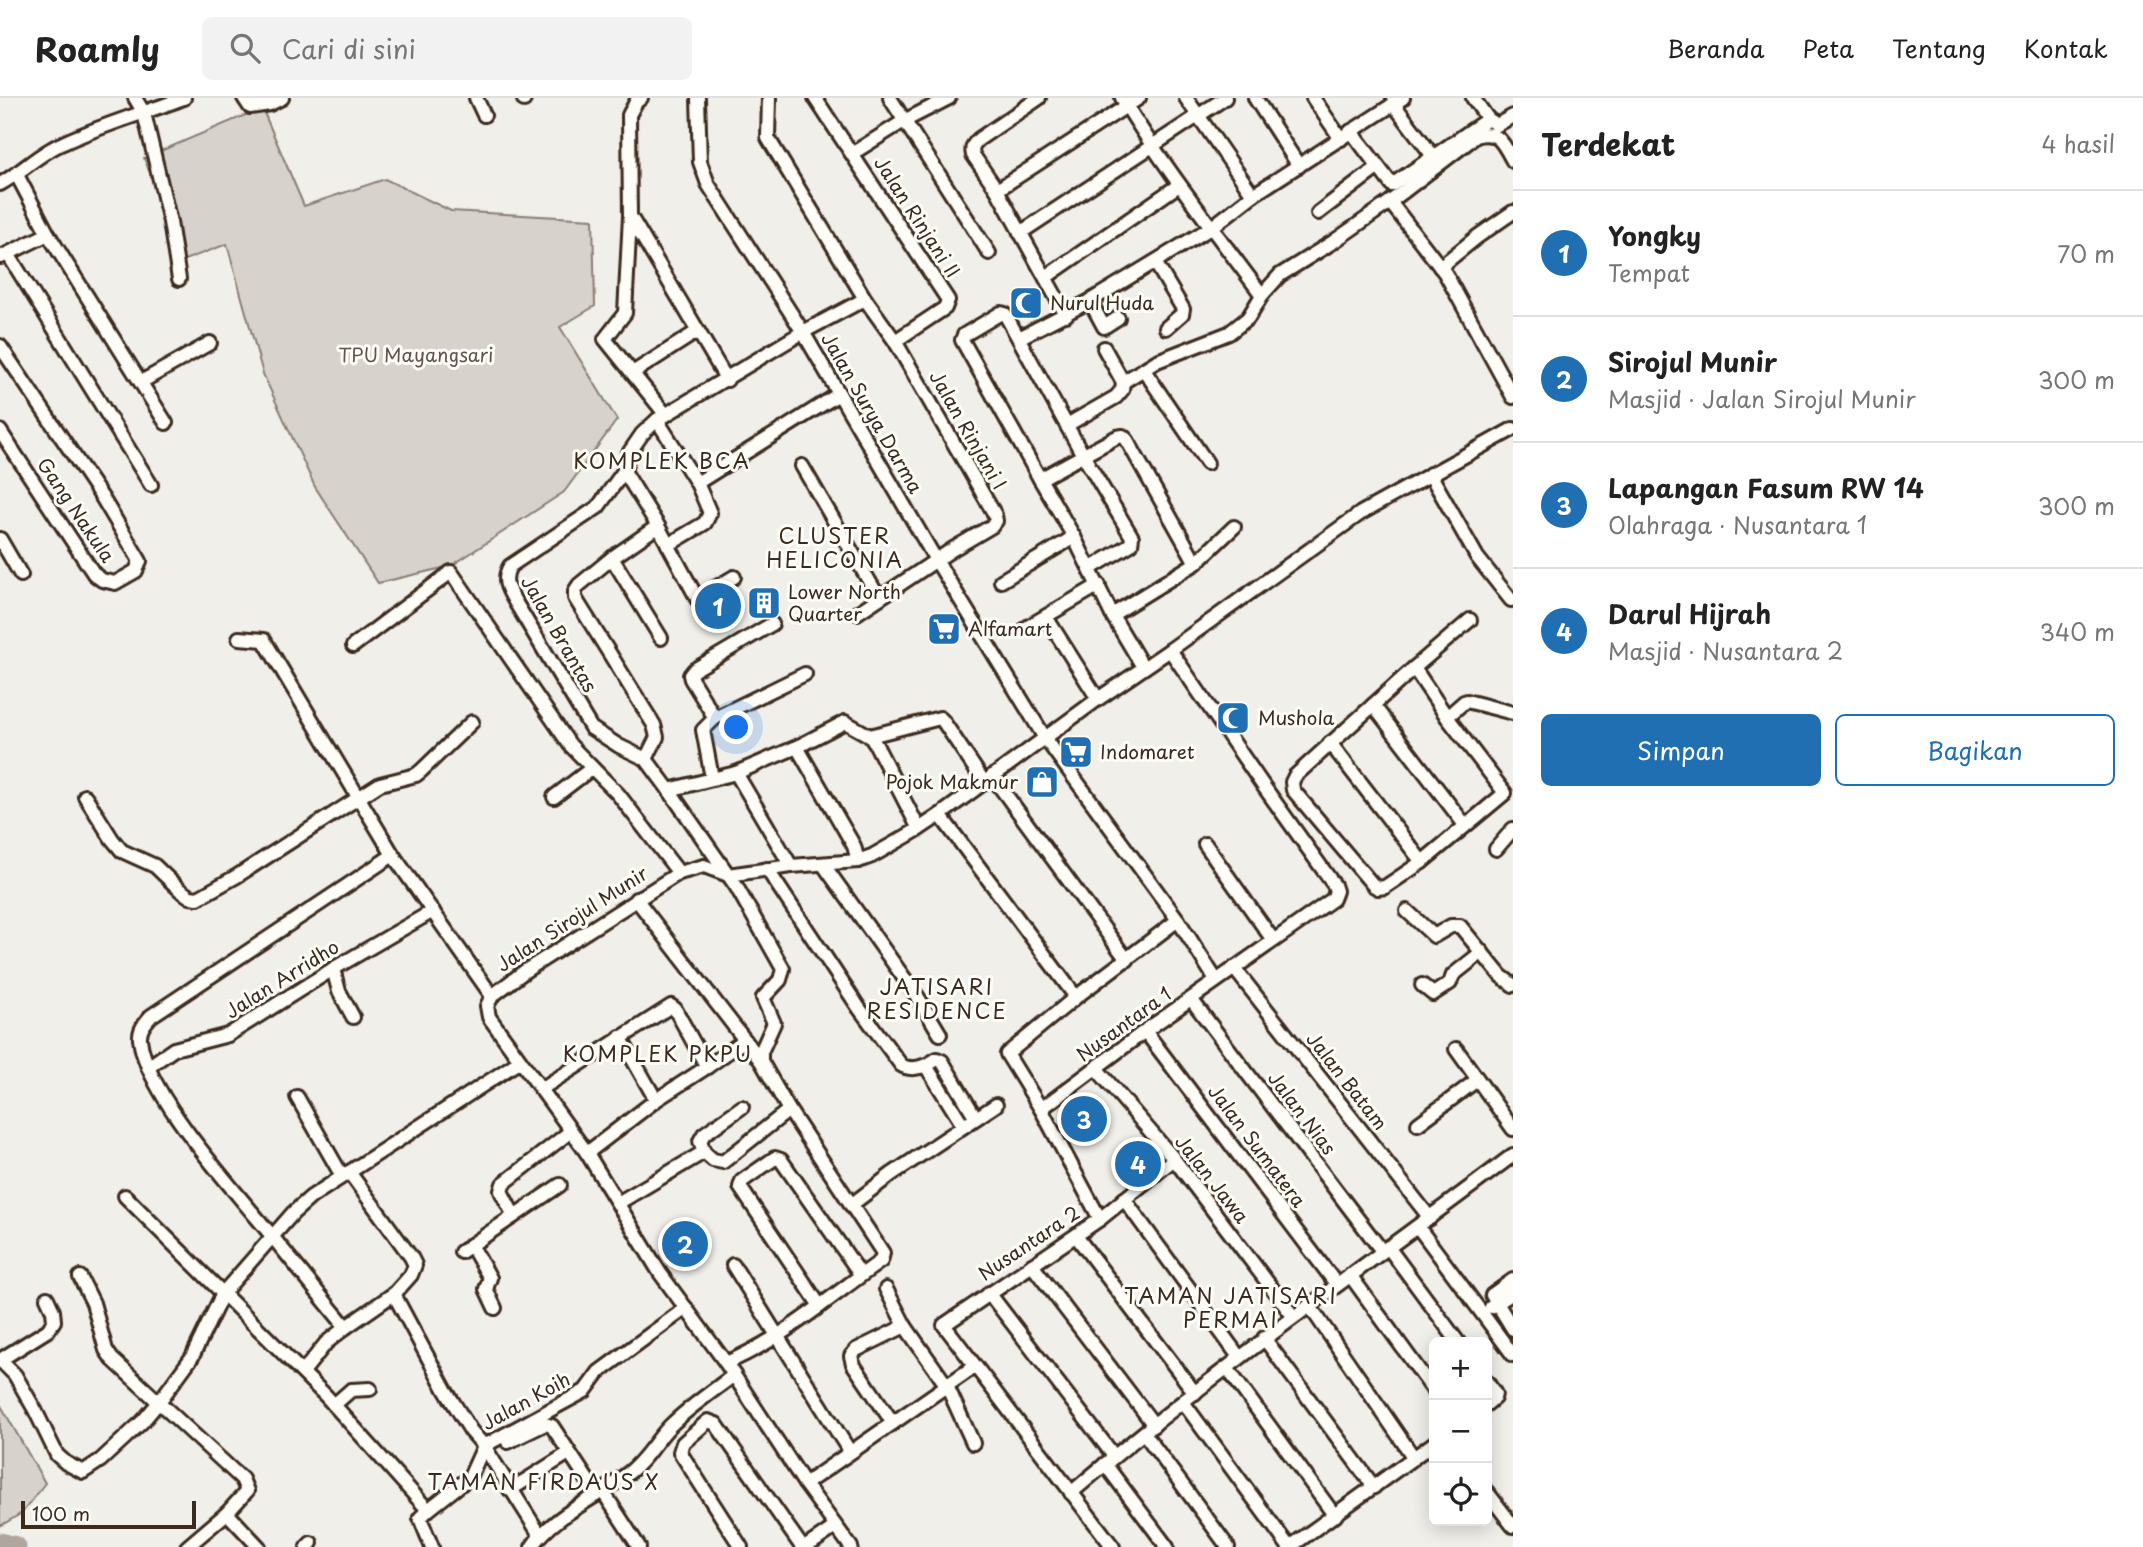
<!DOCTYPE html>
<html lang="id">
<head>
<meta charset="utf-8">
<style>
	:root { --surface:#fff; --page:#f2f2f2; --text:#222; --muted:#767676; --line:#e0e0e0; --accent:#1f6fb2 }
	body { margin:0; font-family:"Playpen Sans",sans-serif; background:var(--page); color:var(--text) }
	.controls { position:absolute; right:21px; bottom:21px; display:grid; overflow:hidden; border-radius:10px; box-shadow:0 4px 18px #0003 }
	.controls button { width:63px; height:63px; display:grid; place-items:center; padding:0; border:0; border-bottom:2px solid var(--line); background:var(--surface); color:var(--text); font:35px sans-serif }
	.scale { position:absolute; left:21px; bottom:18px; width:175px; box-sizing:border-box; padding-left:7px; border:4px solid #3b2a1e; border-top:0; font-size:19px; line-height:24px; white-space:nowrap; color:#3b2a1e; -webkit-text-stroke:5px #fdfcf7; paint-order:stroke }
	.you { position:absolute; left:737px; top:630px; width:24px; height:24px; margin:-18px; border:5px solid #fff; border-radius:50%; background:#1a73e8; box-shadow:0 0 0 10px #1a73e833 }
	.badge { display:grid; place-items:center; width:46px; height:46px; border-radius:50%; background:var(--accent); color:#fff; font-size:23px; font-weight:700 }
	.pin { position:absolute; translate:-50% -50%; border:4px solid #fff; box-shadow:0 2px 7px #0006 }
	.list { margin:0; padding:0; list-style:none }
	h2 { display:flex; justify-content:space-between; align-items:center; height:91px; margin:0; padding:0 28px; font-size:30px }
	h2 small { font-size:23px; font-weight:400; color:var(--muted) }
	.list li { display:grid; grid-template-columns:46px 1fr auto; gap:21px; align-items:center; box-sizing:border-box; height:126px; padding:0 28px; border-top:2px solid var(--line) }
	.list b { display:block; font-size:26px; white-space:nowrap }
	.list p { margin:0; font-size:23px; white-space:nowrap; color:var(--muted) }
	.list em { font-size:23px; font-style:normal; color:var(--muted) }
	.actions { display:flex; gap:14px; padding:21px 28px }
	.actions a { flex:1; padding:16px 0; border:2px solid var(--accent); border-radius:10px; text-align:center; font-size:24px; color:var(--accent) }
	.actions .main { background:var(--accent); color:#fff }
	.icon { flex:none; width:38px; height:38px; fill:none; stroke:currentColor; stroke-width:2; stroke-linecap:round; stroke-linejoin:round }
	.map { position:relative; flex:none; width:1513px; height:1449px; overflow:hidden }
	header { display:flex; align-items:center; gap:42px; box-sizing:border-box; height:98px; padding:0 35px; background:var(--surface); border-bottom:2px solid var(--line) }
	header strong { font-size:33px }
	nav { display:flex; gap:38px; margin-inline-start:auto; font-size:24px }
	.search { width:490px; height:63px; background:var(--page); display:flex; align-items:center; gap:18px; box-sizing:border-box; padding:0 24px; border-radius:10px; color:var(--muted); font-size:26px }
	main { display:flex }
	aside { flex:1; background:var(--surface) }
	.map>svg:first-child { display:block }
	.green { fill:#d7d2cc; stroke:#897e75; stroke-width:2 }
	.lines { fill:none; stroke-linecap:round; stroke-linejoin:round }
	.river { stroke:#aea69f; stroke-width:21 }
	.minor-casing { stroke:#3b2a1e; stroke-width:18 }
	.minor { stroke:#fdfcf7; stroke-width:12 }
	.labels { text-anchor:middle; stroke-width:6; stroke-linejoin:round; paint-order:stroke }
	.street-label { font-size:19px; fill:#3b2a1e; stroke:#fdfcf7 }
	.poi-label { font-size:19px; fill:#3b2a1e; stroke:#fdfcf7; text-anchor:start }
	.park-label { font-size:19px; fill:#62544a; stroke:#fdfcf7 }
	.neighbourhood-label { font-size:21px; letter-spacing:2px; fill:#3b2a1e; stroke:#fdfcf7 }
</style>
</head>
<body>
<header>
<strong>Roamly</strong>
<div class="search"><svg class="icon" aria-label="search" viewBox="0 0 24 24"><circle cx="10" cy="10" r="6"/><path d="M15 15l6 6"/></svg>Cari di sini</div>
<nav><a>Beranda</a><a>Peta</a><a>Tentang</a><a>Kontak</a></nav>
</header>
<main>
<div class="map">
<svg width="1513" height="1449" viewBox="0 0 1513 1449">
	<rect width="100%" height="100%" fill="#f1efea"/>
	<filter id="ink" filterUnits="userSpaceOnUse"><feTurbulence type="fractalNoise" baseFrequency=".0143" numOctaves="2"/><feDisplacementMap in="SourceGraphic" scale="14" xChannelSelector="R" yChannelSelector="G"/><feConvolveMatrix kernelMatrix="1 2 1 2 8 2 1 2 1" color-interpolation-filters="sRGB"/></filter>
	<g filter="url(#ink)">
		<g class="green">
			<path d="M 262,10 L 304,108 L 385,81 L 451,113 L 593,121 L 595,208 L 560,229 L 617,322 L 564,394 L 451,468 L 378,485 L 315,389 L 263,276 L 227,146 L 182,163 L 172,131 L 144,60 Z"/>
			<path d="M 1083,997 L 1106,1031 L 1085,1044 L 1062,1011 Z"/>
			<path d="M 0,1306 L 45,1385 L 22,1415 L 0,1428 Z"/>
		</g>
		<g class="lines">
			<path class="river" d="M 0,1445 L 16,1449"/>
			<defs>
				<g id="minor">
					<path d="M 135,0 L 144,15 L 170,124 L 179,181"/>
					<path d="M 244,0 L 250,9 L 270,6 L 282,0"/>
					<path d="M 476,0 L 484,17"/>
					<path d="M 524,0 L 524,2"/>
					<path d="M 641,0 L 636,4 L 629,17 L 630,118 L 625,215 L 605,241 L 666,317"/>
					<path d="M 698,0 L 700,64 L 708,86 L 803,234 L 936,462 L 1045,640 L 1178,822 L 1216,882"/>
					<path d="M 769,0 L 768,40 L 865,201 L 895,243 L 995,417 L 996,423 L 992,428 L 953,451 L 857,515"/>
					<path d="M 815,0 L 948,202 L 945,210 L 895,243"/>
					<path d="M 890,0 L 989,155"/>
					<path d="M 1039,0 L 979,41 C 973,46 971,50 973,57 L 997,92 L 1066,217"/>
					<path d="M 1122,0 C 1163,69 1214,132 1262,197"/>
					<path d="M 1186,0 L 1253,97"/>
					<path d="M 1255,0 L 1299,68"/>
					<path d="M 1313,0 L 1341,41"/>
					<path d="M 1393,0 L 1398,12 L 1433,58"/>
					<path d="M 1473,0 L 1488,21"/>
					<path d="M 1351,33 L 1392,87 L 1488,21 L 1497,27 L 1513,18"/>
					<path d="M 853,55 L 904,23 L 949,0"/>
					<path d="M 17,77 L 48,136 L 166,325"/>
					<path d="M 0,86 C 22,74 39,55 63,45 C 102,27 144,15 184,0"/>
					<path d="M 997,92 L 1139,0"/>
					<path d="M 1390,104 L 1445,175 L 1513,299"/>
					<path d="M 1318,115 L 1377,70"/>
					<path d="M 630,118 L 727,282"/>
					<path d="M 1020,135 L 1225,0"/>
					<path d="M 8,156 L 151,387"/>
					<path d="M 1,159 L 48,136"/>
					<path d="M 1155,164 L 1183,211 L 1182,216 L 1166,230"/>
					<path d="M 1440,169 L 1477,139 L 1513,114"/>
					<path d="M 1046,179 L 1179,87"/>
					<path d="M 1090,203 L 1104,229 L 1118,220"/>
					<path d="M 1019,240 L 1090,203 L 1212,129 L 1253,97 L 1403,0"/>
					<path d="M 0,248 L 103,401 L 140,463 L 136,473 L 115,485 L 102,482 L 94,476 L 0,333"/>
					<path d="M 1104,250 L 1123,284"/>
					<path d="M 1144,272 L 1207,365"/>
					<path d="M 634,274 L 698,233"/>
					<path d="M 141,284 L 210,245"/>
					<path d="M 657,322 L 697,385 L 710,415 L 705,425 L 668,447"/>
					<path d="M 1067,327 L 1116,299 L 1122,292 L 1123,284 L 1157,263 L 1229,235 L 1248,220 L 1262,197 L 1280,177 L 1333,144 L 1390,104 L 1476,38 C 1498,31 1503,45 1513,63"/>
					<path d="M 802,368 L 879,500"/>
					<path d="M 624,373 L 658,428 L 705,515"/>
					<path d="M 1430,376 L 1477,459 L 1511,502"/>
					<path d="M 1040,381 L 1117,339 L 1123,338 L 1127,342 L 1196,465"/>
					<path d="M 697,385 L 839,296"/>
					<path d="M 0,441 L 21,477"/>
					<path d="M 612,460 L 661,540"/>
					<path d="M 1091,470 L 1131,446 L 1132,439 L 1083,357 L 1005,216 L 1001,215 L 964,237 L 962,242 L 1040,381 L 1074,439 L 1112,517 L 1143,569"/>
					<path d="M 1001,483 L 1074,439"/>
					<path d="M 697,501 L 734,479"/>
					<path d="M 1112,517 L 1196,465 L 1234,429"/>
					<path d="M 1046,519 L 1098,601"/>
					<path d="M 1026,530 L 1099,487"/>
					<path d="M 239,540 L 264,542 L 393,757 L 492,898"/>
					<path d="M 353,548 L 451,474 L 570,647 L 618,696 L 679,775"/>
					<path d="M 1414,570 L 1447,619 L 1505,695 L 1422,764 L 1385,789 L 1378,790 L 1373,787 L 1293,692 L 1292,684 L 1295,678 Z"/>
					<path d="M 1414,570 L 1470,522"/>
					<path d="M 1373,607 L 1465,727"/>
					<path d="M 1447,619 L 1464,604 L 1467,603 L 1513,615"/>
					<path d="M 715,620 L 805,576"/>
					<path d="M 870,638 L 940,620 L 943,623 L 984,684"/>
					<path d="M 1330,645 L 1422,764"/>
					<path d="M 797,649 L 854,748 L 858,763"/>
					<path d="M 646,661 L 657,639 L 654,627 L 575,500 L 575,493 L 579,487 L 612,460 L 658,428"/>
					<path d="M 736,675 L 791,768"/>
					<path d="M 992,678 L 1127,862"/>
					<path d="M 712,680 L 703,632 L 715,620 L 691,581 L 690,577 L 694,572 L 772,526"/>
					<path d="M 669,692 L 736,675 L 797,649 L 845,624 L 870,638 L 876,647 L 919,731"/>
					<path d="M 85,698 L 112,741 L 122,753 L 155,768 L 180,792 L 190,799 L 198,800 L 237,778 L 380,686 L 416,677 L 421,673 L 472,624"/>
					<path d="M 554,699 L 592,670"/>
					<path d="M 940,717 L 1076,899"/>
					<path d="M 1205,746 L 1273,842"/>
					<path d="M 1496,751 L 1513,731"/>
					<path d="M 823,766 L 919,901 L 940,936"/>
					<path d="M 767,771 L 859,910 L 901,967 C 912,974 927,968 937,961 L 942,963 L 976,1020"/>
					<path d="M 636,801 L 761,963 L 789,1012 L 883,1155 L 881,1163 C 831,1198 783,1241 726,1265"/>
					<path d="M 1407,813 L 1434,838 L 1451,828 L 1460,828 L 1501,878 L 1513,887"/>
					<path d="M 1234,870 L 1430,1120"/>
					<path d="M 333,871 L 339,893 L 353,919"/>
					<path d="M 1422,887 L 1433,896 L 1450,885 L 1453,877 L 1482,854"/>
					<path d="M 1191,901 L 1382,1153"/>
					<path d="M 1145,933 L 1337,1187"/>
					<path d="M 620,939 L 656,1002"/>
					<path d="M 1456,951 L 1513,1031"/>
					<path d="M 761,963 L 761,954 L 774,925 L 763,900 L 780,882 L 783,871 L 736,788 L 669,692 L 646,661 L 619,648 L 591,630 L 517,507 C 509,493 501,483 510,468 L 598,409 L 624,373 L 629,355 L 642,336 L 657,322 L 803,234 L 865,201"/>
					<path d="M 926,968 L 963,1027"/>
					<path d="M 148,969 L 174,951 L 228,937 L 333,871 L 433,813"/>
					<path d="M 1096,970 L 1174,1061 L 1293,1218"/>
					<path d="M 541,991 L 671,908 L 675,911 L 707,969"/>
					<path d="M 297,999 L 342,1078"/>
					<path d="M 1041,1011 L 1145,933 L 1333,801 L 1336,793 L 1334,787 L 1262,686 L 1170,552"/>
					<path d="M 1418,1026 L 1477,982"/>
					<path d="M 704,1054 L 700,1043 L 704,1036 L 742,1009"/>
					<path d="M 587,1055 L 656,1002 L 707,969 L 745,942"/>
					<path d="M 349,1074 L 411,1159 L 415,1167 L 411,1177 L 395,1195 L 397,1202 L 446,1293 L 471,1333 L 484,1348 L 540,1437"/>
					<path d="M 125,1098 L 326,1298 L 428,1412"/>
					<path d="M 1124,1101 L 1239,1259"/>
					<path d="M 618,1105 L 704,1054 L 713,1062 L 723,1064 L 789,1012"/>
					<path d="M 851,1107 L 892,1076 L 996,1007"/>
					<path d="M 514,1118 L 560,1087"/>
					<path d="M 1100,1121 L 1041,1011 L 1007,956 L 1076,899 L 1178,822"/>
					<path d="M 1418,1129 L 1513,1257"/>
					<path d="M 1076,1138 L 1195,1295"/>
					<path d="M 471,1147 L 490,1180 L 486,1191 L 495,1210"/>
					<path d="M 1388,1149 L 1458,1244"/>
					<path d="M 461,1154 L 514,1118 L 501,1093 L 503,1086 L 571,1033"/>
					<path d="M 733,1167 L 850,1354"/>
					<path d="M 1032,1167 L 1154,1327"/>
					<path d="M 1350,1177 L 1434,1293"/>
					<path d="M 80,1179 L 93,1205 L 106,1252 L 112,1261 L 242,1381 L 247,1393 L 227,1415 L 259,1449"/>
					<path d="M 1513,1182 L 1492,1197 L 1513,1231"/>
					<path d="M 886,1191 L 905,1228 L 947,1288 L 973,1345"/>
					<path d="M 989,1195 L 1114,1358"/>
					<path d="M 1309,1207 L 1414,1360"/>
					<path d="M 820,1208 L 740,1089 L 742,1083 L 775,1060 L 781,1062 L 861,1177"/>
					<path d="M 1491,1209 L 1513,1195"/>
					<path d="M 346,1229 C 316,1193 287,1156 257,1120 C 223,1079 146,994 140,941 C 139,932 145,925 151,918 L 393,757"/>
					<path d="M 1264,1240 L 1374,1389"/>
					<path d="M 0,1262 L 15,1277 L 35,1312 L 57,1357 L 66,1365 L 83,1374 L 101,1362 L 143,1323 L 159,1304 L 192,1259 L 223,1195 L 293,1115 L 311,1099 L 520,963"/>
					<path d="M 0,1262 L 48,1232 L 54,1223 L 53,1213 L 47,1200"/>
					<path d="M 1227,1270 L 1335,1418"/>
					<path d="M 303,1274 L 326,1245 L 346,1229 L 395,1195"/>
					<path d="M 1487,1284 L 1495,1296 L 1494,1300 L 1487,1306"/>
					<path d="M 1183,1304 L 1289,1449"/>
					<path d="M 334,1307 L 351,1292 L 370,1291"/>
					<path d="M 893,1325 L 853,1266 L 851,1258 L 856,1252 L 905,1228"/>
					<path d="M 1144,1335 L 1228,1449"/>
					<path d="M 508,1344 L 545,1326 L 552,1328 L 596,1395"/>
					<path d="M 1105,1366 L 1167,1449"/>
					<path d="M 805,1386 L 975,1268"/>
					<path d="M 510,1392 L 569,1355"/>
					<path d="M 602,1392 L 639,1449"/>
					<path d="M 1487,1394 L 1513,1428"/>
					<path d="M 1071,1395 C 1212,1274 1365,1169 1513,1057"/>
					<path d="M 187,1449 L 227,1415"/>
					<path d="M 307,1449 L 311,1445"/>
					<path d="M 432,1449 L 420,1420 L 428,1412 L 470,1379 L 484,1348 L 585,1293 L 599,1274 L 686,1210"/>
					<path d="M 532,1449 C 555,1415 600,1399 631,1373 C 647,1360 656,1342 670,1328 C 689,1309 713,1293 734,1277"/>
					<path d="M 741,1449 L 680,1354 L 683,1345 L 708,1323 L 716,1326 L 802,1449"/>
					<path d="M 806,1449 L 835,1429"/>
					<path d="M 851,1449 L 805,1386 L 726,1265 L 660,1175 L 587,1055 L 489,919 L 487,908 L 492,898 L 525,873 L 679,775 L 704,768 L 728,777 L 791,768 L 858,763 L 872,758 L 919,731 L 940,717 L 1098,601 L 1170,552 L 1361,415 L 1513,331"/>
					<path d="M 1113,1449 L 944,1227 L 1100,1121 L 1174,1061"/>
					<path d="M 1290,1449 L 1434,1345"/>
				</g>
			</defs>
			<use href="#minor" class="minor-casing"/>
			<use href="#minor" class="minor"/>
		</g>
	</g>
	<defs>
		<symbol id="mosque-square" viewBox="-11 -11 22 22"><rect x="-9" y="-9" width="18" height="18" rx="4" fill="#1f6fb2" stroke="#fdfcf7"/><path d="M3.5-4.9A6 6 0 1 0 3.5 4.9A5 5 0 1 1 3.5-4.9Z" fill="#fff"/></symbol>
		<symbol id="building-square" viewBox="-11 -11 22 22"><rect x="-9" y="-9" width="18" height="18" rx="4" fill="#1f6fb2" stroke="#fdfcf7"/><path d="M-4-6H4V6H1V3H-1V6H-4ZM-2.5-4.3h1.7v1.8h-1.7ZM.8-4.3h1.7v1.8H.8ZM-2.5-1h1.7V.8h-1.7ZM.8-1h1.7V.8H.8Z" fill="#fff"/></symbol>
		<symbol id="supermarket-square" viewBox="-11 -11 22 22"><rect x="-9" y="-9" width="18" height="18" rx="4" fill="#1f6fb2" stroke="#fdfcf7"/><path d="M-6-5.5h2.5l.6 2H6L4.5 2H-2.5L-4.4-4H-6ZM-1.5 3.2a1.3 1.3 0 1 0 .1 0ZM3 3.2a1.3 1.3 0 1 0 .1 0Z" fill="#fff"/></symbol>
		<symbol id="shop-square" viewBox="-11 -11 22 22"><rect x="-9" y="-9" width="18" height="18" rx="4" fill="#1f6fb2" stroke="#fdfcf7"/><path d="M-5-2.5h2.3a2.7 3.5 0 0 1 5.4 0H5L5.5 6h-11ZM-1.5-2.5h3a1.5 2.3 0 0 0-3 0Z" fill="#fff"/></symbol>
	</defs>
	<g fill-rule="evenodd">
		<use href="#mosque-square" x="1007" y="186" width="38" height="38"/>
		<use href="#building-square" x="745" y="486" width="38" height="38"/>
		<use href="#supermarket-square" x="925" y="512" width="38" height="38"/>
		<use href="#mosque-square" x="1214" y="601" width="38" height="38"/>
		<use href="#supermarket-square" x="1057" y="635" width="38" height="38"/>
		<use href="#shop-square" x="1023" y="665" width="38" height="38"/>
	</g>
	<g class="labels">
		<g class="street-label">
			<text transform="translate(917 119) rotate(57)" y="7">Jalan Rinjani II</text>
			<text transform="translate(872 315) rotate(60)" y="7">Jalan Surya Darma</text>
			<text transform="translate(968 332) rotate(60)" y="7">Jalan Rinjani I</text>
			<text transform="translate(76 412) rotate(56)" y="7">Gang Nakula</text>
			<text transform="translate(559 536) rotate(60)" y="7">Jalan Brantas</text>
			<text transform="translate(572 821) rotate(-33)" y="7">Jalan Sirojul Munir</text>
			<text transform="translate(282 881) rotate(-32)" y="7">Jalan Arridho</text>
			<text transform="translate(1124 926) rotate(-36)" y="7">Nusantara 1</text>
			<text transform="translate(1347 983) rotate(52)" y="7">Jalan Batam</text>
			<text transform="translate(1302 1015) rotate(53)" y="7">Jalan Nias</text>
			<text transform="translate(1257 1048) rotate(53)" y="7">Jalan Sumatera</text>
			<text transform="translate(1212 1081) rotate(52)" y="7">Jalan Jawa</text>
			<text transform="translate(1029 1145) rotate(-34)" y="7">Nusantara 2</text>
			<text transform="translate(526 1303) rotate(-29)" y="7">Jalan Koih</text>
		</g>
		<g class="poi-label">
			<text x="1050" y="212">Nurul Huda</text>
			<text x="788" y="501">Lower North<tspan x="788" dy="22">Quarter</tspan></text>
			<text x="968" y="538">Alfamart</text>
			<text x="1258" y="627">Mushola</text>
			<text x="1100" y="661">Indomaret</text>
			<text x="1018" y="691" text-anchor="end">Pojok Makmur</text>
		</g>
		<g class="park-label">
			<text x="416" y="264">TPU Mayangsari</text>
		</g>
		<g class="neighbourhood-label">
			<text x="662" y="371">KOMPLEK BCA</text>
			<text x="835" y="446">CLUSTER<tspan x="835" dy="24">HELICONIA</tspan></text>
			<text x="937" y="897">JATISARI<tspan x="937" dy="24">RESIDENCE</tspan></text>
			<text x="658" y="964">KOMPLEK PKPU</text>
			<text x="1231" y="1206">TAMAN JATISARI<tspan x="1231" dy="24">PERMAI</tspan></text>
			<text x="544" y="1392">TAMAN FIRDAUS X</text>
		</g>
	</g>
</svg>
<div class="controls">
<button>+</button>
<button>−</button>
<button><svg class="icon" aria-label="locate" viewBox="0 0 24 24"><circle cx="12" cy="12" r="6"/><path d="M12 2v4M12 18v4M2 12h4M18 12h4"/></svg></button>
</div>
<div class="scale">100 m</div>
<div class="you"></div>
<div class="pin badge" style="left:718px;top:508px">1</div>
<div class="pin badge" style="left:685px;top:1146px">2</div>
<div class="pin badge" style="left:1084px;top:1021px">3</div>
<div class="pin badge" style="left:1138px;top:1066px">4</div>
</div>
<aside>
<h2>Terdekat<small>4 hasil</small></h2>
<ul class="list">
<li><span class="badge">1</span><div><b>Yongky</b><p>Tempat</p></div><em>70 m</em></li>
<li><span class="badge">2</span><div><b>Sirojul Munir</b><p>Masjid · Jalan Sirojul Munir</p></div><em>300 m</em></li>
<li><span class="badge">3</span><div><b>Lapangan Fasum RW 14</b><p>Olahraga · Nusantara 1</p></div><em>300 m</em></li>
<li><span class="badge">4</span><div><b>Darul Hijrah</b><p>Masjid · Nusantara 2</p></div><em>340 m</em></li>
</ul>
<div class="actions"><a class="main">Simpan</a><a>Bagikan</a></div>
</aside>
</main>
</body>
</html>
